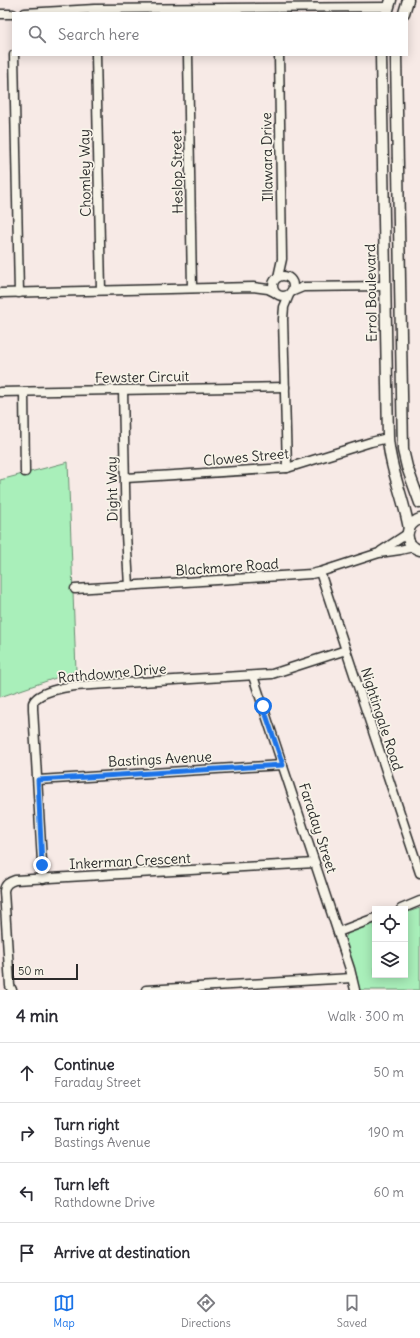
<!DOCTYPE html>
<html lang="en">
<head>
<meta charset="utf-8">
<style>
	:root { --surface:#fff; --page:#f7f7f7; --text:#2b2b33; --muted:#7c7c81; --line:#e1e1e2; --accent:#1a73e8 }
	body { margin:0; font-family:Delius,sans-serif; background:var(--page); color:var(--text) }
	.controls { position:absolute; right:12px; bottom:12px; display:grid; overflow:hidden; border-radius:0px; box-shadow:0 2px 10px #0003 }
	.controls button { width:36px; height:36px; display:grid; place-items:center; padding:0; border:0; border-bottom:1px solid var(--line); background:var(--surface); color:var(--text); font:20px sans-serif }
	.scale { position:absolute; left:12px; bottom:10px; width:66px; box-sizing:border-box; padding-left:4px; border:2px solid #2b2b2b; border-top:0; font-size:11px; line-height:14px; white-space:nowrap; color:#2b2b2b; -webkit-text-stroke:3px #f7f3e8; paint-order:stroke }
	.stop { position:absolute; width:12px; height:12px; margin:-9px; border:3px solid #1a73e8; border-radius:50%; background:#fff }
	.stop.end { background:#1a73e8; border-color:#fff; box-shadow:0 1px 4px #0008 }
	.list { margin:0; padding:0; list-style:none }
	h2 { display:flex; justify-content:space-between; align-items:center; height:52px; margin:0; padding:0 16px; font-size:17px }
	h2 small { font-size:13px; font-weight:400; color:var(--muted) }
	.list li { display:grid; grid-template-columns:26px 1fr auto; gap:12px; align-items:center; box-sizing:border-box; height:60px; padding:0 16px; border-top:1px solid var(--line) }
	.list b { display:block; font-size:15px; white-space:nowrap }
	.list p { margin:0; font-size:13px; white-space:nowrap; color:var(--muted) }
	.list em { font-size:13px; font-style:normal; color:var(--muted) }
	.icon { flex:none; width:22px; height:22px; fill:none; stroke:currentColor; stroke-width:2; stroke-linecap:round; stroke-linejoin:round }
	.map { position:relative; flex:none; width:420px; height:990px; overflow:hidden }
	.search { position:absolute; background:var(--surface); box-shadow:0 2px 10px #0003; left:12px; right:12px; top:12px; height:44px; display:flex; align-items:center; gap:10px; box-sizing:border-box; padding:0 14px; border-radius:0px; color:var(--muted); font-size:15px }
	.sheet { height:292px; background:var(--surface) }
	nav { display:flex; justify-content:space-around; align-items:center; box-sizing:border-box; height:56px; border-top:1px solid var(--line); background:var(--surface); font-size:11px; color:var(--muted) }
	nav a { display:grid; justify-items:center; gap:2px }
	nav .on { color:var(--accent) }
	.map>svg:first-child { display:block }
	.green { fill:#a9efba; stroke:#6a8d72 }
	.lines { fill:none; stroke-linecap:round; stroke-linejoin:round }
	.minor-casing { stroke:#2b2b2b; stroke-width:11 }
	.tertiary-casing { stroke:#2b2b2b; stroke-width:13 }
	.minor { stroke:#f7f3e8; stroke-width:8 }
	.tertiary { stroke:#f7f3e8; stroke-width:10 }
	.route { stroke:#1a73e8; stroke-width:5 }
	.labels { text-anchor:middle; stroke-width:3.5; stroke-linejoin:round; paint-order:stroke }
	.street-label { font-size:14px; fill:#2b2b2b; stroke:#f7f3e8 }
</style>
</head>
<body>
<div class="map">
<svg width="420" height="990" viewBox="0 0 420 990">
	<rect width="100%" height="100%" fill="#f7eae6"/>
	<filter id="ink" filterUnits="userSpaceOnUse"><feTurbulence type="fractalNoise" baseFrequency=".025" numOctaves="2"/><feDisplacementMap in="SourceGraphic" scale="8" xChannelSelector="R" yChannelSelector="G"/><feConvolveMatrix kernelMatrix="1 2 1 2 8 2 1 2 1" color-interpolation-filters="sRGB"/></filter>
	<g filter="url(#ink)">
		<g class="green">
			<path d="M 68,462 L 76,671 L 0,697 L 0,480 Z"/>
			<path d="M 420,908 L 420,990 L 359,990 L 355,971 L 346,945 L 345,938 L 348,933 L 355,930 L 375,923 L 375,975 L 405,975 L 405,913 Z"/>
		</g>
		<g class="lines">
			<defs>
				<g id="minor">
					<path d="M 25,13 L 95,9 L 389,7"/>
					<path d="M 0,14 L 13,14"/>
					<path d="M 14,55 L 19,293"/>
					<path d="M 96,55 L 101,290"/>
					<path d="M 188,55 L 192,288"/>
					<circle cx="283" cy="286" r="10"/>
					<path d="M 278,277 L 282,259 L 279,55"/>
					<path d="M 291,292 L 303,287 L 385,286"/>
					<path d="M 0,293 L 253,287 L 268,289 L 274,292"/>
					<path d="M 123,390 L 126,534 L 129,586"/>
					<path d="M 0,392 L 285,387"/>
					<path d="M 24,392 L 25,472"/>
					<path d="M 287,468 L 283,319 L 284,307 L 289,295"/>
					<path d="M 126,478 L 287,468 L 371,442 L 388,438"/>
					<path d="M 381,551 L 407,534"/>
					<path d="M 320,572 L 420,873"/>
					<path d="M 75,589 L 311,574 L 320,572 L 379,553 L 400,550 L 413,547"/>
					<path d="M 253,676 L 350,969 L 355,990"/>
					<path d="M 38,780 L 283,765"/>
					<path d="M 43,879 L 33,709 C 33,707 33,705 33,703 C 37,692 65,687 75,686 L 272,674 L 346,650"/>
					<path d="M 401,909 L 420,901"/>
					<path d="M 338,932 L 375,918"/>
					<path d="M 12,990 L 10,986 L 4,891 C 5,884 9,882 15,880 L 315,863"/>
					<path d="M 146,990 L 352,978"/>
				</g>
				<g id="tertiary">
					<path d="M 387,13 L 391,0"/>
					<path d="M 404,13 L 408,0"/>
					<path d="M 381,55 L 388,438 C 390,470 404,498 409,529"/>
					<path d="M 396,55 L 403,450 L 407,467 L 420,503"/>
					<path d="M 420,519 C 404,525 403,545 420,550"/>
				</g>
			</defs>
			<use href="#minor" class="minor-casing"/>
			<use href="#tertiary" class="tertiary-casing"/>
			<use href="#minor" class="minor"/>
			<use href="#tertiary" class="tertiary"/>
		</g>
	</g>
	<g class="lines" filter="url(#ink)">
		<path class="route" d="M 42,865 L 38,780 L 283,765 L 263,706"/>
	</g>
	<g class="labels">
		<g class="street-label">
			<text transform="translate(267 157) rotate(-91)" y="5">Illawara Drive</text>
			<text transform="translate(177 172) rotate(-91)" y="5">Heslop Street</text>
			<text transform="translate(85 173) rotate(-91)" y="5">Chomley Way</text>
			<text transform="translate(371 293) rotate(-91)" y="5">Errol Boulevard</text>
			<text transform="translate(142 377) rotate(-1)" y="5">Fewster Circuit</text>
			<text transform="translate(246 457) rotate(-5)" y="5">Clowes Street</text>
			<text transform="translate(112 489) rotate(-91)" y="5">Dight Way</text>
			<text transform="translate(227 567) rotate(-4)" y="5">Blackmore Road</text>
			<text transform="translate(112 673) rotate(-5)" y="5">Rathdowne Drive</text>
			<text transform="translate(382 719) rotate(72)" y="5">Nightingale Road</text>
			<text transform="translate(160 759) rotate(-3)" y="5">Bastings Avenue</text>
			<text transform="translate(318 828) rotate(72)" y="5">Faraday Street</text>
			<text transform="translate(130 861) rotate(-3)" y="5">Inkerman Crescent</text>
		</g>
	</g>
</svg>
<div class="controls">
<button><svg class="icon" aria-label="locate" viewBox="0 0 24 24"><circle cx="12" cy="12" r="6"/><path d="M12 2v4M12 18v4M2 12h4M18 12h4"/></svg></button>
<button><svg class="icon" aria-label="layers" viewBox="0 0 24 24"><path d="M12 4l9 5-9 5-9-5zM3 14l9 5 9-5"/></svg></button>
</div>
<div class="scale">50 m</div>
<div class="stop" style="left:263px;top:706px"></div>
<div class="stop end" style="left:42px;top:865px"></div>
<div class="search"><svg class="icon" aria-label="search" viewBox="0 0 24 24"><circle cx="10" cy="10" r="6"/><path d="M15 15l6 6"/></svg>Search here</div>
</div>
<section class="sheet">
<h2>4 min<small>Walk · 300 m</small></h2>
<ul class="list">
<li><svg class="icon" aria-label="ahead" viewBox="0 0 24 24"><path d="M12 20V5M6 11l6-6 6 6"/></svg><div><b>Continue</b><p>Faraday Street</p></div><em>50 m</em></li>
<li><svg class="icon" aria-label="right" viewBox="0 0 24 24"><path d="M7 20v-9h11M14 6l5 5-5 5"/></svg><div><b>Turn right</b><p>Bastings Avenue</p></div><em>190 m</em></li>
<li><svg class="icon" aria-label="left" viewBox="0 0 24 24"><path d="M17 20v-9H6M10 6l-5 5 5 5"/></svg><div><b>Turn left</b><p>Rathdowne Drive</p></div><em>60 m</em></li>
<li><svg class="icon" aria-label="arrive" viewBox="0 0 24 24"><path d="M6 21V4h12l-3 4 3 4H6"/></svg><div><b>Arrive at destination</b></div></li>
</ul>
</section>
<nav>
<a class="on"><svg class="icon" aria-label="map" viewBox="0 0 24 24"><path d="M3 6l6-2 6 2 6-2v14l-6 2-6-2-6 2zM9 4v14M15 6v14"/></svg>Map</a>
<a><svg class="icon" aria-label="directions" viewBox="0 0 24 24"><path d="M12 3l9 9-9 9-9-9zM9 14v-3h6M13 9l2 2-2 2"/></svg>Directions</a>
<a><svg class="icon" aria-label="saved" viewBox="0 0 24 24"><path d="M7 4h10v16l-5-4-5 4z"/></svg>Saved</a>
</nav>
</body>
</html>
